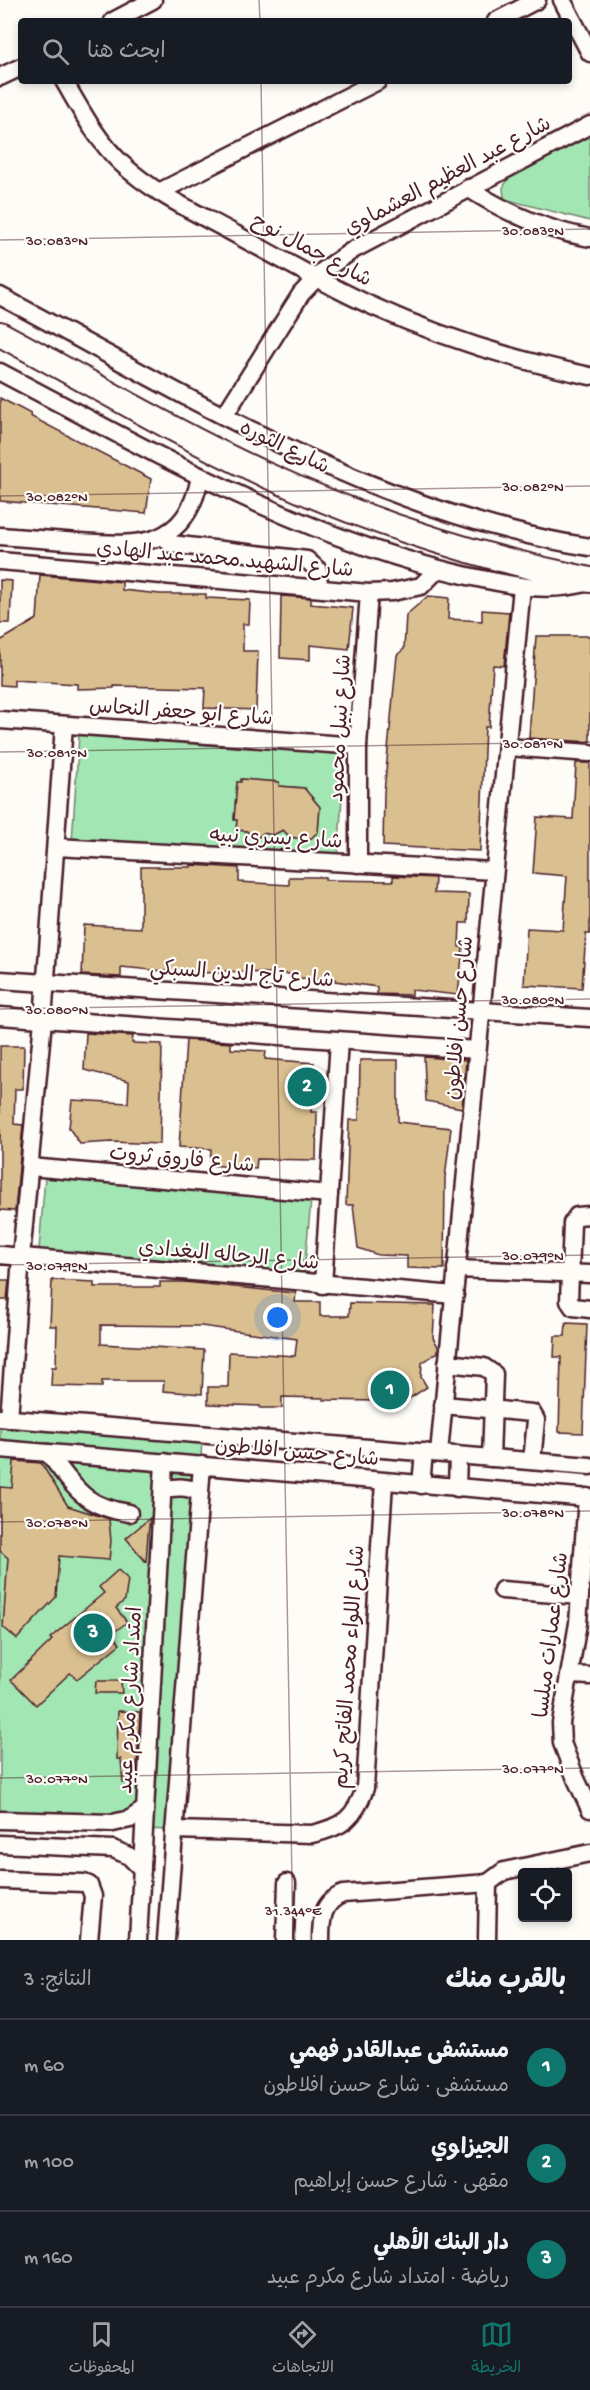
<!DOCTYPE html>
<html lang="ar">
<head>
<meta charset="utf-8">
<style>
	:root { --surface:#171b24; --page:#242831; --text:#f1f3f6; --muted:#9ea1a6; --line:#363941; --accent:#0f766e }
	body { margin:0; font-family:"Gochi Hand","Playpen Sans Arabic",sans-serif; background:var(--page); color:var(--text); direction:rtl }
	.controls { position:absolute; right:18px; bottom:18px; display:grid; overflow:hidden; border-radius:6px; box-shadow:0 3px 9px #0003 }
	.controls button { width:54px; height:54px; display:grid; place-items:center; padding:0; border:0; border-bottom:2px solid var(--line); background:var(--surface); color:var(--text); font:30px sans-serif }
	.you { position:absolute; left:278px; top:1318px; width:21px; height:21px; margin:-15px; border:4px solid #fff; border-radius:50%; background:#1a73e8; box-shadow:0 0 0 9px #1a73e833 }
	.badge { display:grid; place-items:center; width:39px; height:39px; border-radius:50%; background:var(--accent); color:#fff; font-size:20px; font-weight:700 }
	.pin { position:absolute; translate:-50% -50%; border:3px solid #fff; box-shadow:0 2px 6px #0006 }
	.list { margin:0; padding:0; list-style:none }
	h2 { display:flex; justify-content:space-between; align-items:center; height:78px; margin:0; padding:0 24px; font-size:26px }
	h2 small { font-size:20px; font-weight:400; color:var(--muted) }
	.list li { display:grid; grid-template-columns:39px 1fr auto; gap:18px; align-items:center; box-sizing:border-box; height:96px; padding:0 24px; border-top:2px solid var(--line) }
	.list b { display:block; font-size:22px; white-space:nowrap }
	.list p { margin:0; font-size:20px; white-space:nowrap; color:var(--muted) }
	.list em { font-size:20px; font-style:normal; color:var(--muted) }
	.icon { flex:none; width:33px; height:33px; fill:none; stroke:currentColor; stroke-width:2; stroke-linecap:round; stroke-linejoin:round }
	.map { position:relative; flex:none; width:590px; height:1940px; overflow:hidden; direction:ltr }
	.search { position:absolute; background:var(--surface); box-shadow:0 3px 9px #0003; left:18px; right:18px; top:18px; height:66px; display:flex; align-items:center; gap:15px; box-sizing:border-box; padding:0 21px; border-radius:6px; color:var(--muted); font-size:22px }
	.sheet { height:366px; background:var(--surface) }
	nav { display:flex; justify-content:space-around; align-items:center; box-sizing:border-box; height:84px; border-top:2px solid var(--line); background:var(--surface); font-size:16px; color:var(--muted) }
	nav a { display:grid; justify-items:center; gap:3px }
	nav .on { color:var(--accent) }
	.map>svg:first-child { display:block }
	.green { fill:#a2e7b3; stroke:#76836f; stroke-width:1.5; fill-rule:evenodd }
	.building { fill:#dac090; stroke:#4a1f2b; stroke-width:1.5 }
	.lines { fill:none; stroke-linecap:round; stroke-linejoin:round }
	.minor-casing { stroke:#4a1f2b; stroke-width:21 }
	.highway-casing { stroke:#4a1f2b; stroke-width:28 }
	.minor { stroke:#fdfcf7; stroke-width:16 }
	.highway { stroke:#fdfcf7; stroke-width:24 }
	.ticks { fill:none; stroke:#4a1f2b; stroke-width:1.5; stroke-opacity:0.45 }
	.labels { text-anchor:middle; stroke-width:4.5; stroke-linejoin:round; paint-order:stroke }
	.street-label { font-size:21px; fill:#4a1f2b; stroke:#fdfcf7 }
	.ticks-label { font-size:15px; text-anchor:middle; fill:#4a1f2b; stroke:#fdfcf7; stroke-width:4.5; stroke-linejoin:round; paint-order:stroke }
</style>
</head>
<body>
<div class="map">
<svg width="590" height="1940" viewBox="0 0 590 1940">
	<rect width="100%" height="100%" fill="#fdfcf7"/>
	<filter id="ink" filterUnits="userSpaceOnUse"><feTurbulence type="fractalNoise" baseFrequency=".0167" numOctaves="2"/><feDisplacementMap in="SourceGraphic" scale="12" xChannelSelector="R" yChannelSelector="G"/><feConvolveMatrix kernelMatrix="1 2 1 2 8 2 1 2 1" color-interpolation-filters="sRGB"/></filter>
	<g filter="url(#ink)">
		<g class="green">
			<path d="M 590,136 L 590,221 L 504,199 L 503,188 L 508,179 Z"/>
			<path d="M 79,735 L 345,751 L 338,858 L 72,842 ZM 242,779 L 279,782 L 279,786 L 306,788 L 306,797 L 311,796 L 320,807 L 318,832 L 309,840 L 290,837 L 283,830 L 273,835 L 263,833 L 257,838 L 252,837 L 247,831 L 236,830 L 237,820 L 234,819 L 237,782 L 241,782 Z"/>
			<path d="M 45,1177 L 311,1200 L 304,1274 L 39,1250 Z"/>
			<path d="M 0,1427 L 202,1443 L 168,1830 L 0,1823 Z"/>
		</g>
		<g class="building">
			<path d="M 0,398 L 31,414 L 30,416 L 151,479 L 146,513 L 0,501 Z"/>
			<path d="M 40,575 L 122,582 L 122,590 L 160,594 L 206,594 L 206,598 L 250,600 L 249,624 L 243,624 L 243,651 L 258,651 L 256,710 L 204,708 L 205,688 L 114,686 L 114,688 L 77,689 L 77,684 L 14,680 L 14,686 L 0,685 L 0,641 L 37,619 Z"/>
			<path d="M 0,580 L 12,581 L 10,623 L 0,623 Z"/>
			<path d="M 281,596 L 311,598 L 311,604 L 353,608 L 349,649 L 310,645 L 310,660 L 280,658 Z"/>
			<path d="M 428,596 L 449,598 L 448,619 L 482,621 L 482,610 L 509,612 L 504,666 L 493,665 L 489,727 L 485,727 L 480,851 L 383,846 L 384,792 L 397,655 L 404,649 L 406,615 Z"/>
			<path d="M 536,636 L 590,636 L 590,742 L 529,738 Z"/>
			<path d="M 576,763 L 590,763 L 590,934 L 586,934 L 582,988 L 524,985 L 527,928 L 563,930 L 567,876 L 533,873 L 537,817 L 573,819 Z"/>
			<path d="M 241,779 L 279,782 L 279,786 L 304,788 L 320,807 L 318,832 L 309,840 L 290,837 L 283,830 L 273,835 L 263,833 L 257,838 L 252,837 L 247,831 L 236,830 L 237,820 L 234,820 L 237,782 L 241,782 Z"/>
			<path d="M 191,865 L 239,868 L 239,882 L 289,885 L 289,877 L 325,877 L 325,880 L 393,881 L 393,876 L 435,878 L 434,893 L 469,894 L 468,923 L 460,923 L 459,947 L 463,947 L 458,995 L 412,990 L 412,995 L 377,994 L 377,987 L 335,981 L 335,979 L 290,978 L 290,974 L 221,971 L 221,973 L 174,972 L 121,967 L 121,977 L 82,975 L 84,925 L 141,928 L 141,867 L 191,867 Z"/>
			<path d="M 86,1033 L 133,1036 L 132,1043 L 162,1044 L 160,1144 L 111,1142 L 80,1144 L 69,1128 L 72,1100 L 128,1103 L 129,1081 L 84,1070 Z"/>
			<path d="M 186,1040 L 231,1043 L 231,1049 L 266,1051 L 265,1059 L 314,1063 L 311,1112 L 317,1112 L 316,1160 L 257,1159 L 256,1169 L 210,1165 L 211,1149 L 179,1147 Z"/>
			<path d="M 0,1046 L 24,1046 L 23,1089 L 15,1089 L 14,1124 L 23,1125 L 15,1211 L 0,1210 Z"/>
			<path d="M 424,1057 L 466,1060 L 462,1108 L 426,1101 Z"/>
			<path d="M 360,1060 L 398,1060 L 398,1122 L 451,1128 L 445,1178 L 444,1269 L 407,1268 L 407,1256 L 378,1255 L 358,1248 L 353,1205 L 346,1205 L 349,1120 L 359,1120 Z"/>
			<path d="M 0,1280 L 9,1280 L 7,1300 L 0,1300 Z"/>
			<path d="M 52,1280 L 94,1282 L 94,1287 L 160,1287 L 160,1282 L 184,1282 L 296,1293 L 295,1302 L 320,1302 L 320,1316 L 349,1316 L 350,1303 L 435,1305 L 433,1338 L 438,1346 L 438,1352 L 422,1363 L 421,1377 L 427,1387 L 401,1404 L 375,1402 L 376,1401 L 324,1400 L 324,1398 L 282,1397 L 282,1408 L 260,1408 L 260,1406 L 208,1404 L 208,1387 L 228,1387 L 229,1352 L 295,1356 L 297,1339 L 201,1326 L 101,1325 L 101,1344 L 204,1350 L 202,1394 L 163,1391 L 164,1381 L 102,1381 L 102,1387 L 51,1386 L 52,1367 L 56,1367 L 57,1326 L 50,1326 Z"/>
			<path d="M 566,1323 L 587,1324 L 583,1433 L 559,1432 L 561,1357 L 554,1357 L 555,1336 L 565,1336 Z"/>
			<path d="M 14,1461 L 41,1463 L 68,1506 L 109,1519 L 111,1541 L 109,1560 L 59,1556 L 56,1597 L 17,1639 L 3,1627 L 8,1558 L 0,1551 L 0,1487 L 12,1488 Z"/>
			<path d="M 150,1518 L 148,1534 L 146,1562 L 126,1538 Z"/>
			<path d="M 118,1570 L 128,1579 L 125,1600 L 116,1608 L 127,1622 L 112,1634 L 120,1644 L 77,1679 L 70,1673 L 36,1705 L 11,1680 L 52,1640 L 50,1638 L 104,1593 L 99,1587 Z"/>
			<path d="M 96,1681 L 121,1681 L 122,1693 L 95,1693 Z"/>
			<path d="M 118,1711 L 140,1712 L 136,1782 L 123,1783 L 121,1759 L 117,1759 Z"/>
		</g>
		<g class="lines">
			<defs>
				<g id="minor">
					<path d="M 562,0 L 590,53"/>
					<path d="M 113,21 L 153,0"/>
					<path d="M 496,21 L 537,0"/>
					<path d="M 0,77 L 21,67"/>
					<path d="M 64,81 C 81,110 96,139 121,163 C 154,194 197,213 237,235 C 281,259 324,284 370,305 C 440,337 514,360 590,376"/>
					<path d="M 468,188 C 506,213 545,230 590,238"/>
					<path d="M 159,192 L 378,81"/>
					<path d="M 0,296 C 188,396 376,514 590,547"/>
					<path d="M 0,372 C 151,451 300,538 468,576 C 509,585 548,594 589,582"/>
					<path d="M 224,416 L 301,294 L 324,270 L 353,250 L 590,125"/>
					<path d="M 167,533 L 168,541 L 171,544 L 307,560 L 318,570 L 319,587"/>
					<path d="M 0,536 C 26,538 53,540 79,542 C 139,546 186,549 200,477"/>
					<path d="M 0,561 L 369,593 L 392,592 L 421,586 L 438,569"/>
					<path d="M 0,720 L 358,746"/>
					<path d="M 507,747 L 590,753"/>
					<path d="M 56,847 L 494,871"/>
					<path d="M 358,864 L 358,746 L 369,593"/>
					<path d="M 0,980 L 590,1018"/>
					<path d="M 0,1016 L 477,1050"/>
					<path d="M 30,1167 L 329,1194"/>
					<path d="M 590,1215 L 577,1216 L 572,1223 L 569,1301 L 573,1307 L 590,1309"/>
					<path d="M 0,1255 L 455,1295"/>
					<path d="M 456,1269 L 590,1274"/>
					<path d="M 323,1285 L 339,1041"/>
					<path d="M 447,1363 L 484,1367 L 494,1374 L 491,1458"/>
					<path d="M 443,1405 L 532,1413 L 536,1420 L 532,1461"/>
					<path d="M 0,1418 L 590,1466"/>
					<path d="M 9,1419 L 21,1257 L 43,1020 L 64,725"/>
					<path d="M 0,1449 L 590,1498"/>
					<path d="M 48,1453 C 75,1487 82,1506 129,1513"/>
					<path d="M 439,1453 L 522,587"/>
					<path d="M 421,1485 L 424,1452"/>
					<path d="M 457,1488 L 458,1455"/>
					<path d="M 163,1490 C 176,1486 186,1487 199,1491"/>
					<path d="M 587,1497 L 578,1623 L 561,1723 L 562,1743 L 576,1779 L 590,1809"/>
					<path d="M 502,1590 L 580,1596"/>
					<path d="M 571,1675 L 590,1676"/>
					<path d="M 0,1820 L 113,1823 L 130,1819 L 145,1809"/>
					<path d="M 174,1830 L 312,1834 C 343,1827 355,1818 365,1788 L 384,1482"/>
					<path d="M 0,1844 L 113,1849 L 129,1856 L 142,1869"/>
					<path d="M 0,1880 L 84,1883 L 89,1885 L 93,1896 L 89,1940"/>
					<path d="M 138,1940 L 164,1462"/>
					<path d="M 166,1940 L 202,1465"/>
					<path d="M 285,1940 L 287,1883"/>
					<path d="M 321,1940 C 321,1919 322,1902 343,1894 L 488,1883"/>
					<path d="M 487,1940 L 488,1883 L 504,1871 L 590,1853"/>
				</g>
				<path id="highway" d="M 0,334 C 88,381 175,433 266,475 C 369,522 478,557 590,580"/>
			</defs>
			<use href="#minor" class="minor-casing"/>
			<use href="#highway" class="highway-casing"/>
			<use href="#minor" class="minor"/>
			<use href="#highway" class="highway"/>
		</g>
	</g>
	<path class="ticks" d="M 259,0 L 260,21M 261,81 L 293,1940M 0,240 L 590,229M 0,496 L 590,486M 0,752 L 590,742M 0,1009 L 590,999M 0,1265 L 590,1255M 0,1522 L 590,1511M 0,1778 L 590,1768"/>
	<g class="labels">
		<g class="street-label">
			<text transform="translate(447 175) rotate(-28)" y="7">شارع عبد العظيم العشماوي</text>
			<text transform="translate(312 249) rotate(28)" y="7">شارع جمال نوح</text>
			<text transform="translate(285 446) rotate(26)" y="7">شارع الثوره</text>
			<text transform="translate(225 558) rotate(5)" y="7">شارع الشهيد محمد عبد الهادي</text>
			<text transform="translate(181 711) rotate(4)" y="7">شارع ابو جعفر النحاس</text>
			<text transform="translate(339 728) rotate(-87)" y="7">شارع نبيل محمود</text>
			<text transform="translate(276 837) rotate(3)" y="7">شارع يسري نبيه</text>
			<text transform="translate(242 973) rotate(4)" y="7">شارع تاج الدين السبكي</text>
			<text transform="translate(458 1018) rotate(-85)" y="7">شارع حسن افلاطون</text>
			<text transform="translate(182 1158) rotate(5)" y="7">شارع فاروق ثروت</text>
			<text transform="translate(229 1254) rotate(5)" y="7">شارع الرحاله البغدادي</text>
			<text transform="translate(297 1451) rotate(5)" y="7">شارع حسن افلاطون</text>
			<text transform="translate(550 1635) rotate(-83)" y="7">شارع عمارات ميلسا</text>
			<text transform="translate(348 1667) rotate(-86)" y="7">شارع اللواء محمد الفاتح كريم</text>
			<text transform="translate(129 1700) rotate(-87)" y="7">امتداد شارع مكرم عبيد</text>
		</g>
	</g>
	<g class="ticks-label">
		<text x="533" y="235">30.083°N</text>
		<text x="57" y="245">30.083°N</text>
		<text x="533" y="491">30.082°N</text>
		<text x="57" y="501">30.082°N</text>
		<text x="533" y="748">30.081°N</text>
		<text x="57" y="757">30.081°N</text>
		<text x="533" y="1004">30.080°N</text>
		<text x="57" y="1014">30.080°N</text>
		<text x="533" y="1260">30.079°N</text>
		<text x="57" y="1270">30.079°N</text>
		<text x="533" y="1517">30.078°N</text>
		<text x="57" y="1527">30.078°N</text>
		<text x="533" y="1773">30.077°N</text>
		<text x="57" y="1783">30.077°N</text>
		<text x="293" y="1915">31.344°E</text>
	</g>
</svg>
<div class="controls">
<button><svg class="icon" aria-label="locate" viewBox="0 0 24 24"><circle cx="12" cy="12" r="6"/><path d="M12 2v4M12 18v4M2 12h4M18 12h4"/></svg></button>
</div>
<div class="you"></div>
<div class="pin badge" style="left:390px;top:1390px">1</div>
<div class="pin badge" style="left:307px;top:1087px">2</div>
<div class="pin badge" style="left:93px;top:1633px">3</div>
<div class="search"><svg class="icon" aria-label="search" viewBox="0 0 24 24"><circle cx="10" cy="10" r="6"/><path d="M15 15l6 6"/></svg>ابحث هنا</div>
</div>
<section class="sheet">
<h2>بالقرب منك<small>النتائج: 3</small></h2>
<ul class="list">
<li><span class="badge">1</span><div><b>مستشفى عبدالقادر فهمي</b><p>مستشفى · شارع حسن افلاطون</p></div><em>60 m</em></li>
<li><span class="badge">2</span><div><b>الجيزاوي</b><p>مقهى · شارع حسن إبراهيم</p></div><em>100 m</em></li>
<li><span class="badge">3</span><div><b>دار البنك الأهلي</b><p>رياضة · امتداد شارع مكرم عبيد</p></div><em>160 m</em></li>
</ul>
</section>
<nav>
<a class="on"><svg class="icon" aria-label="map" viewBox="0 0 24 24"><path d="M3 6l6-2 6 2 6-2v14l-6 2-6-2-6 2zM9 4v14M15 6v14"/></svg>الخريطة</a>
<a><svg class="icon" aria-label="directions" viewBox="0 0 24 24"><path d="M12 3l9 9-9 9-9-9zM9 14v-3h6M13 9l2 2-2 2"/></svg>الاتجاهات</a>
<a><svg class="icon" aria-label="saved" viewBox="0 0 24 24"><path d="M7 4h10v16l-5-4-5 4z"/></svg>المحفوظات</a>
</nav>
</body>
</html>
